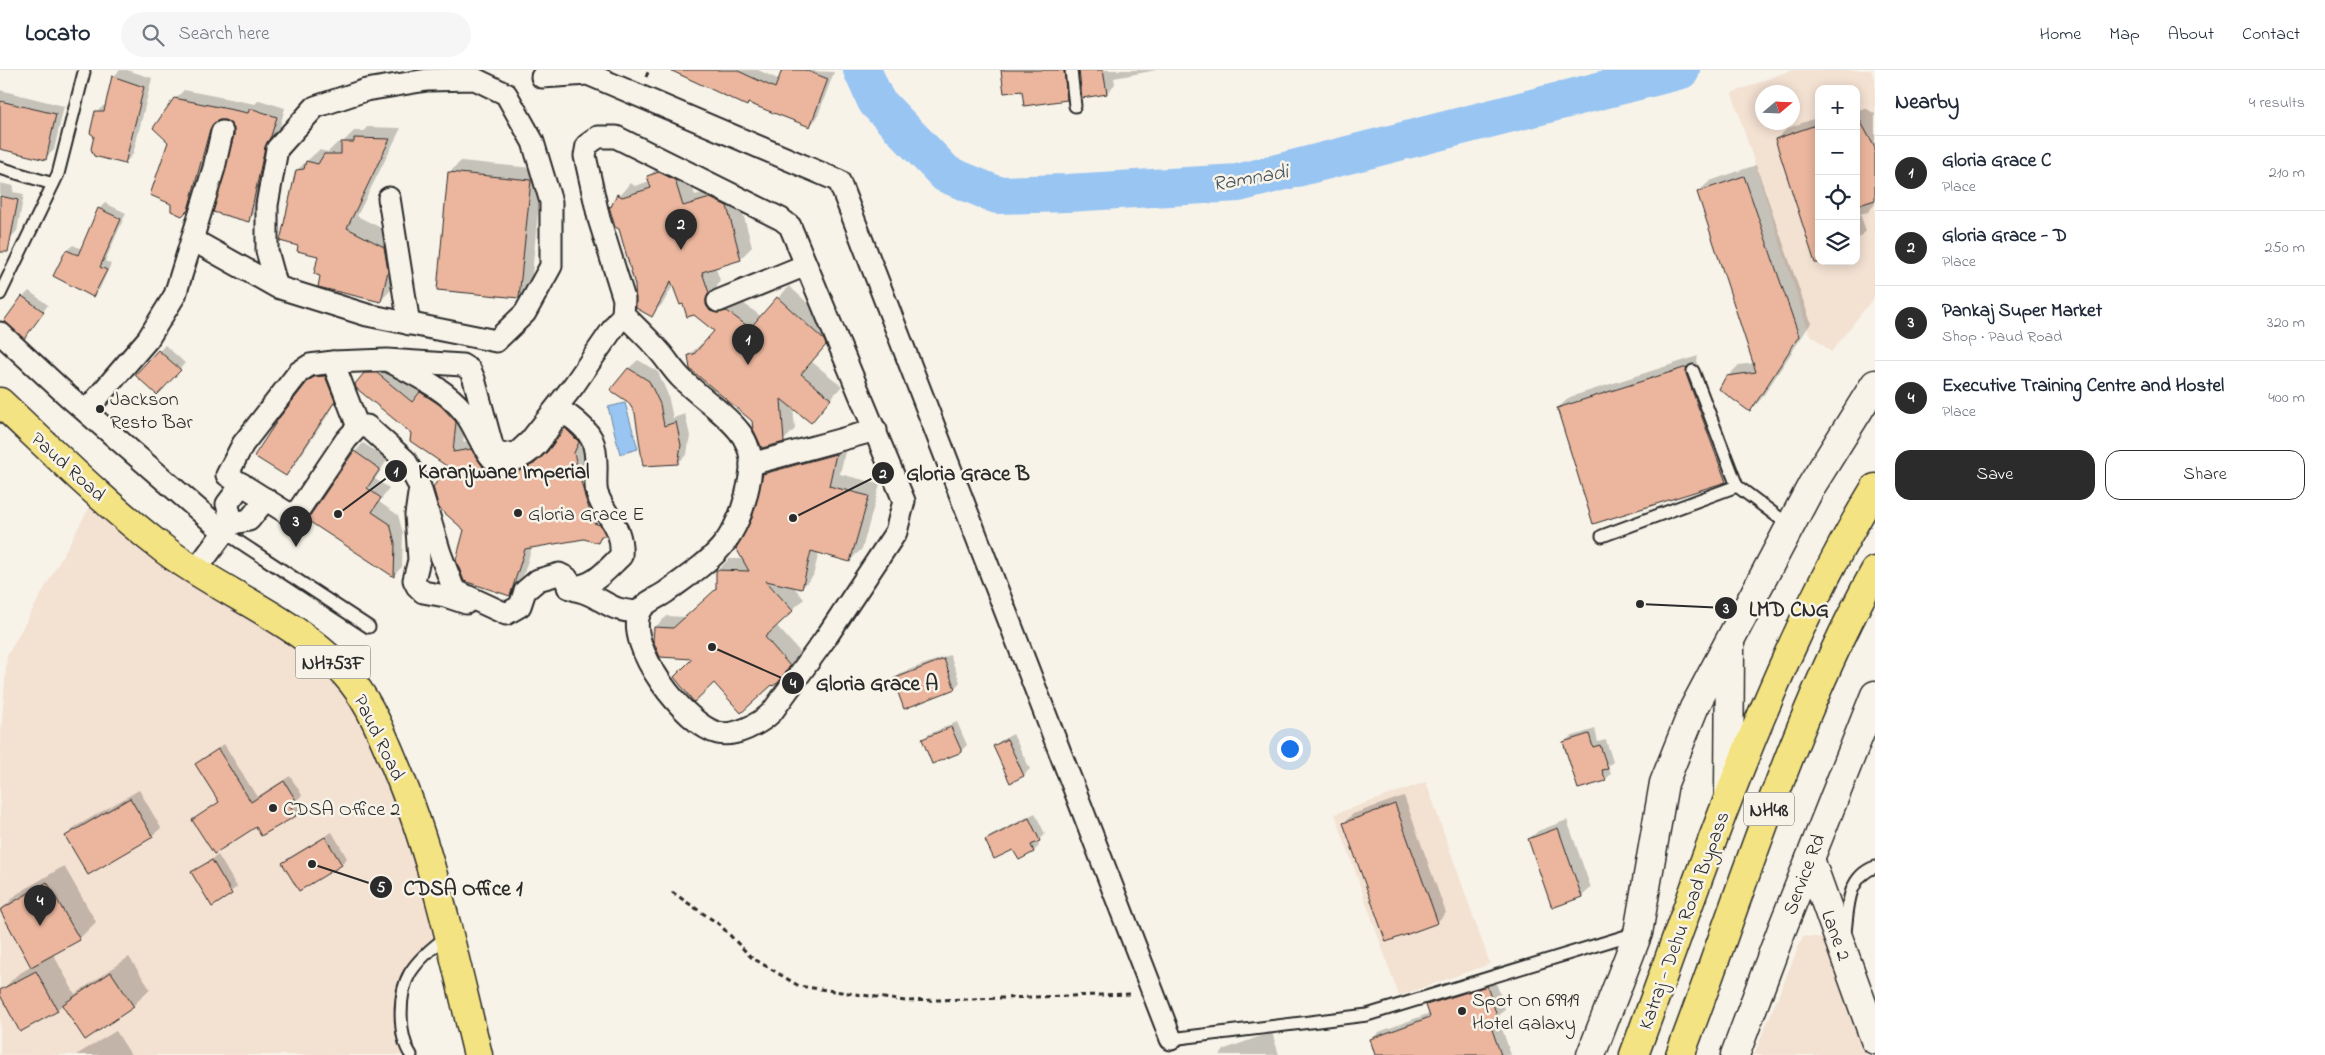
<!DOCTYPE html>
<html lang="en">
<head>
<meta charset="utf-8">
<style>
	:root { --surface:#fff; --page:#f6f6f7; --text:#1f2937; --muted:#747a83; --line:#e0e1e3; --accent:#2b2b2b }
	body { margin:0; font-family:"Indie Flower",sans-serif; background:var(--page); color:var(--text) }
	.controls { position:absolute; right:15px; top:15px; display:grid; overflow:hidden; border-radius:10px; box-shadow:0 2px 12px #0003 }
	.controls button { width:45px; height:45px; display:grid; place-items:center; padding:0; border:0; border-bottom:1px solid var(--line); background:var(--surface); color:var(--text); font:25px sans-serif }
	.compass { position:absolute; left:1755px; top:15px; width:45px; height:45px; border-radius:50%; background:var(--surface); box-shadow:0 2px 12px #0003; rotate:71deg }
	.you { position:absolute; left:1289px; top:678px; width:18px; height:18px; margin:-12px; border:4px solid #fff; border-radius:50%; background:#1a73e8; box-shadow:0 0 0 8px #1a73e833 }
	.badge { display:grid; place-items:center; width:32px; height:32px; border-radius:50%; background:var(--accent); color:#fff; font-size:16px; font-weight:700 }
	.pin { position:absolute; translate:-50% -41px; filter:drop-shadow(0 1px 2px #0008) }
	.pin::after { content:''; position:absolute; top:26px; width:18px; height:15px; background:inherit; clip-path:polygon(0 0,100% 0,50% 100%) }
	.list { margin:0; padding:0; list-style:none }
	h2 { display:flex; justify-content:space-between; align-items:center; height:65px; margin:0; padding:0 20px; font-size:21px }
	h2 small { font-size:16px; font-weight:400; color:var(--muted) }
	.list li { display:grid; grid-template-columns:32px 1fr auto; gap:15px; align-items:center; box-sizing:border-box; height:75px; padding:0 20px; border-top:1px solid var(--line) }
	.list b { display:block; font-size:19px; white-space:nowrap }
	.list p { margin:0; font-size:16px; white-space:nowrap; color:var(--muted) }
	.list em { font-size:16px; font-style:normal; color:var(--muted) }
	.actions { display:flex; gap:10px; padding:15px 20px }
	.actions a { flex:1; padding:11px 0; border:1px solid var(--accent); border-radius:15px; text-align:center; font-size:18px; color:var(--accent) }
	.actions .main { background:var(--accent); color:#fff }
	.icon { flex:none; width:28px; height:28px; fill:none; stroke:currentColor; stroke-width:2; stroke-linecap:round; stroke-linejoin:round }
	.map { position:relative; flex:none; width:1875px; height:985px; overflow:hidden }
	header { display:flex; align-items:center; gap:30px; box-sizing:border-box; height:70px; padding:0 25px; background:var(--surface); border-bottom:1px solid var(--line) }
	header strong { font-size:24px }
	nav { display:flex; gap:28px; margin-inline-start:auto; font-size:18px }
	.search { width:350px; height:45px; background:var(--page); display:flex; align-items:center; gap:12px; box-sizing:border-box; padding:0 18px; border-radius:28px; color:var(--muted); font-size:19px }
	main { display:flex }
	aside { flex:1; background:var(--surface) }
	.map>svg:first-child { display:block }
	.built { fill:#f3e1d2; fill-rule:evenodd }
	.water { fill:#99c5f3; stroke:#6d87a3 }
	.shadow { fill:#0003 }
	.lines { fill:none; stroke-linecap:round; stroke-linejoin:round }
	.river { stroke:#99c5f3; stroke-width:38 }
	.building { fill:#ebb69d; stroke:#2b2b2b }
	.lane-casing { stroke:#2b2b2b; stroke-width:15 }
	.street-casing { stroke:#2b2b2b; stroke-width:25 }
	.secondary-casing { stroke:#2b2b2b; stroke-width:31 }
	.primary-casing { stroke:#2b2b2b; stroke-width:31 }
	.highway-casing { stroke:#2b2b2b; stroke-width:31 }
	.path { stroke:#2b2b2b; stroke-width:3; stroke-dasharray:5 4; stroke-linecap:butt }
	.lane { stroke:#f7f3e8; stroke-width:11 }
	.street { stroke:#f7f3e8; stroke-width:21 }
	.secondary { stroke:#f7f3e8; stroke-width:28 }
	.primary { stroke:#f4e382; stroke-width:28 }
	.highway { stroke:#f4e382; stroke-width:28 }
	.poi-dot { fill:#2b2b2b; stroke:#f7f3e8; stroke-width:2 }
	.labels { text-anchor:middle; stroke-width:5; stroke-linejoin:round; paint-order:stroke }
	.shield { fill:#f7f3e8; stroke:#686764; stroke-width:1 }
	.shield-label { font-size:19px; font-weight:bold; fill:#2b2b2b }
	.poi-label { font-size:20px; fill:#2b2b2b; stroke:#f7f3e8; text-anchor:start }
	.street-label { font-size:20px; fill:#2b2b2b; stroke:#f7f3e8 }
	.water-label { font-size:21px; font-style:italic; fill:#46525d; stroke:#f7f3e8 }
	.leader { fill:none; stroke:#2b2b2b; stroke-width:2 }
	.callout-dot { fill:#2b2b2b; stroke:#f7f3e8; stroke-width:2 }
	.mark-label { font-size:15px; text-anchor:middle; font-weight:bold; fill:#fff }
	.callout-label { font-size:21px; text-anchor:middle; font-weight:bold; fill:#2b2b2b; stroke:#f7f3e8; stroke-width:5; stroke-linejoin:round; paint-order:stroke }
</style>
</head>
<body>
<header>
<strong>Locato</strong>
<div class="search"><svg class="icon" aria-label="search" viewBox="0 0 24 24"><circle cx="10" cy="10" r="6"/><path d="M15 15l6 6"/></svg>Search here</div>
<nav><a>Home</a><a>Map</a><a>About</a><a>Contact</a></nav>
</header>
<main>
<div class="map">
<svg width="1875" height="985" viewBox="0 0 1875 985">
	<rect width="100%" height="100%" fill="#f7f3e8"/>
	<filter id="ink" filterUnits="userSpaceOnUse"><feTurbulence type="fractalNoise" baseFrequency=".02" numOctaves="2"/><feDisplacementMap in="SourceGraphic" scale="10" xChannelSelector="R" yChannelSelector="G"/><feConvolveMatrix kernelMatrix="1 2 1 2 8 2 1 2 1" color-interpolation-filters="sRGB"/></filter>
	<g filter="url(#ink)">
		<g class="built">
			<path d="M 1791,0 L 1871,0 L 1875,9 L 1875,226 L 1831,282 L 1809,263 L 1732,23 ZM 1819,19 L 1856,19 L 1856,191 L 1819,191 ZM 1762,22 L 1792,22 L 1792,52 L 1762,52 Z"/>
			<path d="M 98,422 L 352,612 L 448,866 L 409,904 L 401,932 L 412,985 L 0,985 L 0,676 L 7,586 Z"/>
			<path d="M 1426,712 L 1490,894 L 1399,926 L 1335,744 Z"/>
			<path d="M 1803,866 L 1825,868 L 1867,985 L 1754,985 Z"/>
		</g>
		<path class="water" d="M 625,333 L 638,379 L 620,384 L 608,337 Z"/>
		<g class="shadow">
			<path d="M 120,0 L 127,0 L 152,8 L 133,84 L 125,93 L 96,65 L 96,42 L 107,33 L 113,7 Z"/>
			<path d="M 681,0 L 758,0 L 780,10 L 783,0 L 834,2 L 817,48 L 810,56 L 749,32 L 747,34 Z"/>
			<path d="M 1002,0 L 1072,0 L 1074,20 L 1066,29 L 1023,20 Z"/>
			<path d="M 1080,0 L 1157,0 L 1114,8 L 1115,14 L 1107,23 Z"/>
			<path d="M 0,20 L 64,36 L 54,80 L 45,88 L 0,78 Z"/>
			<path d="M 184,20 L 255,34 L 259,30 L 285,38 L 280,56 L 273,67 L 257,141 L 248,150 L 236,65 L 232,52 L 224,48 L 218,50 L 196,130 L 182,145 L 169,71 L 175,29 Z"/>
			<path d="M 1856,39 L 1867,39 L 1875,44 L 1875,134 L 1868,142 L 1860,144 L 1866,161 L 1856,171 Z"/>
			<path d="M 1819,47 L 1819,186 L 1776,69 L 1788,58 Z"/>
			<path d="M 367,57 L 401,58 L 357,146 L 395,165 L 399,188 L 392,219 L 381,230 L 322,205 L 320,185 L 297,100 L 319,80 L 328,82 L 337,73 L 342,73 L 354,61 L 364,61 Z"/>
			<path d="M 461,91 L 542,99 L 531,215 L 519,226 L 449,103 Z"/>
			<path d="M 661,94 L 686,99 L 695,125 L 723,117 L 738,124 L 752,177 L 740,189 L 715,196 L 720,210 L 717,216 L 718,223 L 739,230 L 762,247 L 789,216 L 835,258 L 837,262 L 812,292 L 842,316 L 811,351 L 793,337 L 795,359 L 783,371 L 754,351 L 689,285 L 701,274 L 705,273 L 715,261 L 684,232 L 674,214 L 663,233 L 652,245 L 636,215 L 620,158 L 616,156 L 610,137 L 630,113 L 635,116 L 650,111 L 649,106 Z"/>
			<path d="M 1756,95 L 1811,253 L 1761,329 L 1750,341 L 1727,307 L 1739,295 L 1754,293 L 1698,122 L 1710,111 Z"/>
			<path d="M 0,113 L 14,116 L 13,122 L 24,124 L 17,161 L 11,167 L 0,164 Z"/>
			<path d="M 105,133 L 126,143 L 105,191 L 111,194 L 99,220 L 93,225 L 55,206 L 67,180 L 73,175 L 82,179 L 99,139 Z"/>
			<path d="M 29,221 L 48,235 L 24,267 L 23,227 Z"/>
			<path d="M 165,275 L 185,293 L 163,318 L 137,305 Z"/>
			<path d="M 1698,286 L 1697,291 L 1737,399 L 1725,411 L 1558,338 L 1570,327 Z"/>
			<path d="M 638,290 L 658,302 L 668,325 L 673,348 L 685,344 L 690,366 L 687,384 L 678,393 L 636,342 L 629,298 Z"/>
			<path d="M 376,293 L 467,341 L 463,372 L 482,368 L 526,393 L 547,383 L 575,348 L 616,453 L 598,472 L 584,468 L 532,477 L 521,513 L 510,524 L 466,460 L 450,397 L 412,363 L 365,304 Z"/>
			<path d="M 324,299 L 343,322 L 294,396 L 285,405 L 308,312 Z"/>
			<path d="M 363,373 L 388,389 L 375,409 L 389,418 L 379,432 L 398,445 L 403,463 L 402,497 L 394,505 L 309,449 L 355,382 Z"/>
			<path d="M 847,373 L 840,404 L 880,414 L 862,479 L 850,490 L 819,482 L 813,506 L 802,518 L 793,516 L 804,529 L 776,555 L 801,583 L 790,598 L 774,615 L 695,588 L 655,557 L 667,546 L 686,547 L 717,518 L 717,501 L 729,489 L 744,489 L 764,404 L 776,392 Z"/>
			<path d="M 950,585 L 960,612 L 955,618 L 894,609 L 900,603 Z"/>
			<path d="M 957,652 L 967,675 L 961,681 L 923,670 L 929,664 Z"/>
			<path d="M 1595,659 L 1598,672 L 1606,670 L 1613,692 L 1608,696 L 1611,704 L 1605,710 L 1564,672 L 1570,667 Z"/>
			<path d="M 1013,664 L 1030,699 L 1024,705 L 1010,711 L 994,676 L 1000,671 Z"/>
			<path d="M 224,674 L 257,727 L 290,706 L 302,725 L 296,731 L 301,739 L 295,745 L 256,755 L 193,751 L 220,731 L 196,694 Z"/>
			<path d="M 139,720 L 161,758 L 152,766 L 66,766 L 75,757 Z"/>
			<path d="M 1404,726 L 1446,843 L 1437,852 L 1344,753 L 1353,744 Z"/>
			<path d="M 1035,743 L 1045,764 L 1037,771 L 1039,776 L 1034,781 L 986,770 L 992,765 Z"/>
			<path d="M 1567,750 L 1591,818 L 1582,826 L 1553,836 L 1529,769 L 1538,761 Z"/>
			<path d="M 332,762 L 347,788 L 342,794 L 300,819 L 284,793 L 290,787 Z"/>
			<path d="M 218,785 L 237,817 L 213,835 L 193,802 Z"/>
			<path d="M 64,796 L 96,852 L 79,869 L 53,884 L 75,924 L 129,887 L 150,919 L 133,936 L 63,934 L 57,940 L 0,922 L 17,905 L 32,896 L 0,841 L 17,824 Z"/>
			<path d="M 1495,909 L 1505,939 L 1498,947 L 1511,985 L 1377,985 L 1371,970 L 1379,962 L 1430,943 L 1428,935 L 1436,927 Z"/>
			<path d="M 116,961 L 131,985 L 76,985 Z"/>
			<path d="M 1272,962 L 1279,985 L 1220,985 L 1225,979 Z"/>
		</g>
		<g class="lines">
			<path class="river" d="M 862,0 L 876,31 L 946,104 L 997,125 L 1067,123 L 1238,113 L 1681,0"/>
		</g>
		<g class="building">
			<path d="M 670,0 L 736,0 L 775,18 L 782,0 L 805,0 L 828,9 L 810,57 L 748,33 L 747,36 Z"/>
			<path d="M 1001,0 L 1064,0 L 1067,30 L 1024,36 L 1022,21 L 1004,23 Z"/>
			<path d="M 1079,0 L 1103,0 L 1107,24 L 1082,28 Z"/>
			<path d="M 112,6 L 144,17 L 125,94 L 94,86 L 91,79 L 94,66 L 90,63 L 95,41 L 104,41 Z"/>
			<path d="M 174,28 L 248,43 L 250,38 L 277,47 L 271,66 L 265,77 L 249,152 L 213,142 L 234,65 L 234,58 L 225,50 L 218,50 L 210,59 L 188,140 L 182,146 L 171,141 L 171,134 L 150,125 L 168,72 L 153,58 Z"/>
			<path d="M 0,31 L 56,44 L 46,90 L 0,79 Z"/>
			<path d="M 1856,43 L 1875,78 L 1875,130 L 1856,136 Z"/>
			<path d="M 1819,54 L 1819,193 L 1815,193 L 1775,69 Z"/>
			<path d="M 354,68 L 390,69 L 347,158 L 384,177 L 388,201 L 381,232 L 318,217 L 320,206 L 314,204 L 318,186 L 297,181 L 298,176 L 280,171 L 296,100 L 304,99 L 306,91 L 318,94 L 324,84 L 341,84 L 341,72 L 354,72 Z"/>
			<path d="M 448,102 L 531,110 L 519,228 L 437,220 Z"/>
			<path d="M 659,102 L 675,110 L 683,136 L 710,128 L 727,136 L 741,190 L 702,202 L 709,223 L 706,229 L 706,235 L 710,241 L 717,243 L 727,241 L 750,258 L 777,227 L 824,270 L 826,275 L 801,304 L 831,329 L 811,353 L 781,329 L 784,372 L 762,378 L 753,359 L 752,351 L 690,299 L 688,285 L 694,284 L 714,261 L 694,245 L 687,247 L 683,234 L 680,235 L 671,211 L 652,247 L 636,238 L 635,215 L 619,159 L 615,157 L 609,136 L 611,137 L 617,124 L 622,127 L 651,118 L 647,106 Z"/>
			<path d="M 1744,106 L 1799,266 L 1750,342 L 1719,319 L 1726,306 L 1756,302 L 1697,122 Z"/>
			<path d="M 0,126 L 18,130 L 8,182 L 0,182 Z"/>
			<path d="M 98,138 L 121,149 L 100,197 L 107,200 L 93,227 L 53,206 L 66,180 L 78,185 Z"/>
			<path d="M 22,226 L 44,242 L 24,269 L 4,251 Z"/>
			<path d="M 158,280 L 181,300 L 157,325 L 135,305 Z"/>
			<path d="M 1687,297 L 1686,304 L 1726,412 L 1593,454 L 1557,338 Z"/>
			<path d="M 628,298 L 649,311 L 660,334 L 664,356 L 676,352 L 681,375 L 678,394 L 643,396 L 635,343 L 628,332 L 610,320 Z"/>
			<path d="M 364,303 L 377,303 L 412,332 L 420,322 L 440,335 L 456,352 L 453,382 L 471,379 L 483,397 L 495,406 L 513,403 L 534,394 L 548,381 L 565,358 L 579,372 L 574,383 L 585,427 L 594,453 L 600,455 L 606,466 L 601,466 L 598,473 L 584,469 L 525,479 L 510,526 L 464,511 L 456,490 L 464,460 L 439,438 L 433,417 L 448,397 L 410,371 L 411,363 L 356,318 L 355,314 Z"/>
			<path d="M 325,306 L 335,331 L 286,406 L 254,386 L 279,348 L 308,311 L 314,307 Z"/>
			<path d="M 354,381 L 380,399 L 367,418 L 381,428 L 372,442 L 390,454 L 395,473 L 394,507 L 307,450 Z"/>
			<path d="M 836,384 L 829,416 L 869,426 L 850,492 L 811,481 L 802,519 L 766,511 L 793,541 L 765,567 L 790,596 L 779,612 L 773,616 L 772,615 L 741,643 L 714,613 L 694,632 L 674,607 L 692,589 L 660,587 L 653,570 L 654,557 L 673,558 L 716,519 L 716,500 L 749,501 L 736,478 L 752,448 L 763,404 Z"/>
			<path d="M 944,589 L 955,619 L 904,639 L 893,609 Z"/>
			<path d="M 951,657 L 962,682 L 932,694 L 922,669 Z"/>
			<path d="M 1589,664 L 1593,677 L 1600,675 L 1608,699 L 1602,700 L 1606,711 L 1578,719 L 1563,672 Z"/>
			<path d="M 1007,669 L 1024,706 L 1010,713 L 993,676 Z"/>
			<path d="M 218,679 L 251,732 L 284,711 L 297,732 L 290,736 L 296,746 L 261,766 L 256,757 L 214,784 L 192,750 L 219,732 L 195,694 Z"/>
			<path d="M 130,728 L 153,767 L 88,805 L 65,766 Z"/>
			<path d="M 1395,734 L 1438,853 L 1386,872 L 1343,753 Z"/>
			<path d="M 1029,748 L 1040,771 L 1031,775 L 1034,782 L 1019,790 L 1013,780 L 994,789 L 985,770 Z"/>
			<path d="M 1558,758 L 1582,827 L 1552,838 L 1528,769 Z"/>
			<path d="M 325,767 L 342,795 L 299,821 L 282,793 Z"/>
			<path d="M 212,790 L 232,824 L 212,837 L 191,802 Z"/>
			<path d="M 47,812 L 80,870 L 31,897 L 0,840 Z"/>
			<path d="M 36,901 L 58,941 L 20,962 L 0,925 L 0,920 Z"/>
			<path d="M 111,902 L 134,937 L 85,970 L 62,935 Z"/>
			<path d="M 1487,916 L 1498,949 L 1489,951 L 1501,985 L 1375,985 L 1370,969 L 1430,947 L 1426,935 Z"/>
		</g>
		<g class="lines">
			<defs>
				<g id="lane">
					<path d="M 1071,0 L 1075,36"/>
					<path d="M 0,98 L 53,114"/>
					<path d="M 0,224 L 58,104 L 84,2"/>
					<path d="M 1693,301 L 1737,416 L 1790,456"/>
					<path d="M 224,462 L 369,557"/>
					<path d="M 1602,466 L 1737,416"/>
					<path d="M 1845,863 C 1848,838 1847,807 1875,797"/>
					<path d="M 1171,969 L 1367,945 L 1636,863"/>
					<path d="M 411,985 C 398,966 398,923 410,903 C 420,887 434,876 448,866"/>
				</g>
				<g id="street">
					<path d="M 542,7 L 588,4 L 839,111 L 1171,969"/>
					<path d="M 389,128 L 409,254"/>
					<path d="M 193,170 L 277,217 L 367,245 L 496,271 L 525,243 L 551,196 L 551,132 L 533,72 L 506,24 L 475,9 L 427,10 L 366,20 L 315,37 L 277,79 L 267,135 L 267,181 L 277,217"/>
					<path d="M 718,231 L 806,195"/>
					<path d="M 0,263 L 68,326 L 224,462"/>
					<path d="M 387,290 C 413,304 445,318 464,342 C 477,359 482,381 498,394 C 531,389 539,374 555,348 L 568,345 C 593,363 597,372 596,403 C 596,410 595,420 598,426 C 608,451 623,456 621,486 C 607,499 593,518 572,516 L 567,508 L 559,504 L 538,510 L 525,521 L 520,536 L 506,544 L 454,520 L 440,483 L 420,417 L 405,390 L 367,356 L 358,357 L 346,370 L 298,441 L 292,446 L 227,405 L 243,374 L 299,302 L 310,295 L 333,292 L 387,290 L 462,295 L 470,300 L 474,309 L 493,379 L 501,385 L 517,383 L 530,371 L 574,315 L 623,244 L 624,229 L 599,149 L 585,86 L 587,75 L 598,67 L 616,67 L 781,149 L 790,156 L 904,431 L 896,462 L 825,569 L 772,642 C 760,654 735,667 718,663 C 685,655 624,575 640,542 C 644,532 658,528 666,522 C 707,492 733,478 746,426 C 749,414 752,401 751,389 C 750,380 745,368 739,361 C 723,341 699,327 681,308 C 673,300 667,290 660,282 C 648,268 635,256 623,244"/>
					<path d="M 333,292 L 358,357"/>
					<path d="M 86,341 L 148,269 L 175,225 L 214,98 L 222,62"/>
					<path d="M 751,394 L 876,360"/>
					<path d="M 419,424 L 416,445 L 419,490 L 414,510 L 417,516 L 423,522 L 445,526 L 466,533"/>
					<path d="M 233,453 L 227,434 L 242,414"/>
					<path d="M 196,500 L 224,462 L 233,453 L 249,450 L 266,429"/>
					<path d="M 568,517 C 573,520 578,520 583,522 C 604,529 614,544 640,541"/>
				</g>
				<g id="secondary">
					<path d="M 1729,724 L 1730,575"/>
					<path d="M 1810,789 L 1875,970"/>
					<path d="M 1591,985 L 1638,863 L 1664,713 L 1694,638 L 1812,415 L 1875,314"/>
					<path d="M 1735,985 L 1782,859 L 1875,625"/>
				</g>
				<path id="primary" d="M 0,332 C 53,382 107,436 165,480 C 223,524 307,554 352,612 C 371,636 383,666 395,695 C 434,788 454,887 478,985"/>
				<g id="highway">
					<path d="M 1634,985 C 1705,793 1768,595 1875,418"/>
					<path d="M 1680,985 C 1742,822 1791,654 1875,501"/>
				</g>
			</defs>
			<use href="#lane" class="lane-casing"/>
			<use href="#street" class="street-casing"/>
			<use href="#secondary" class="secondary-casing"/>
			<use href="#primary" class="primary-casing"/>
			<use href="#highway" class="highway-casing"/>
			<g class="path">
				<path d="M 646,7 L 649,0"/>
				<path d="M 672,822 L 720,855 L 751,887 L 799,916 L 905,931 L 1132,924"/>
			</g>
			<use href="#lane" class="lane"/>
			<use href="#street" class="street"/>
			<use href="#secondary" class="secondary"/>
			<use href="#primary" class="primary"/>
			<use href="#highway" class="highway"/>
		</g>
	</g>
	<g class="poi-dot">
		<circle cx="100" cy="339" r="5"/>
		<circle cx="518" cy="443" r="5"/>
		<circle cx="273" cy="738" r="5"/>
		<circle cx="1462" cy="941" r="5"/>
	</g>
	<g class="labels">
		<g class="shield">
			<rect x="295.5" y="575.5" width="75" height="33" rx="4"/>
			<rect x="1744" y="722.5" width="50" height="33" rx="4"/>
		</g>
		<g class="shield-label">
			<text x="333" y="599">NH753F</text>
			<text x="1769" y="746">NH48</text>
		</g>
		<g class="poi-label">
			<text x="110" y="335">Jackson<tspan x="110" dy="23">Resto Bar</tspan></text>
			<text x="528" y="450">Gloria Grace E</text>
			<text x="283" y="745">CDSA Office 2</text>
			<text x="1472" y="936">Spot On 69919<tspan x="1472" dy="23">Hotel Galaxy</tspan></text>
		</g>
		<g class="street-label">
			<text transform="translate(69 396) rotate(42)" y="7">Paud Road</text>
			<text transform="translate(380 667) rotate(64)" y="7">Paud Road</text>
			<text transform="translate(1803 804) rotate(-69)" y="7">Service Rd</text>
			<text transform="translate(1683 850) rotate(-70)" y="7">Katraj - Dehu Road Bypass</text>
			<text transform="translate(1837 865) rotate(70)" y="7">Lane 2</text>
		</g>
		<g class="water-label">
			<text transform="translate(1250 107) rotate(-10)" y="7">Ramnadi</text>
		</g>
	</g>
	<path class="leader" d="M338 444L396 401M793 448L883 403M1640 534L1726 538M712 577L793 613M312 794L381 817"/>
	<g class="callout-dot">
		<circle cx="338" cy="444" r="5"/>
		<circle cx="793" cy="448" r="5"/>
		<circle cx="1640" cy="534" r="5"/>
		<circle cx="712" cy="577" r="5"/>
		<circle cx="312" cy="794" r="5"/>
		<circle cx="396" cy="401" r="12"/>
		<circle cx="883" cy="403" r="12"/>
		<circle cx="1726" cy="538" r="12"/>
		<circle cx="793" cy="613" r="12"/>
		<circle cx="381" cy="817" r="12"/>
	</g>
	<g class="mark-label">
		<text x="396" y="406">1</text>
		<text x="883" y="408">2</text>
		<text x="1726" y="543">3</text>
		<text x="793" y="618">4</text>
		<text x="381" y="822">5</text>
	</g>
	<g class="callout-label">
		<text x="504" y="408">Karanjwane Imperial</text>
		<text x="968" y="410">Gloria Grace B</text>
		<text x="1789" y="546">LMD CNG</text>
		<text x="877" y="620">Gloria Grace A</text>
		<text x="463" y="825">CDSA Office 1</text>
	</g>
</svg>
<div class="controls">
<button>+</button>
<button>−</button>
<button><svg class="icon" aria-label="locate" viewBox="0 0 24 24"><circle cx="12" cy="12" r="6"/><path d="M12 2v4M12 18v4M2 12h4M18 12h4"/></svg></button>
<button><svg class="icon" aria-label="layers" viewBox="0 0 24 24"><path d="M12 4l9 5-9 5-9-5zM3 14l9 5 9-5"/></svg></button>
</div>
<svg class="compass" viewBox="-18 -18 36 36"><path d="M0-13l5 13h-10z" fill="#e53935"/><path d="M0 13l5-13h-10z" fill="#747a83"/></svg>
<div class="you"></div>
<div class="pin badge" style="left:748px;top:295px">1</div>
<div class="pin badge" style="left:681px;top:180px">2</div>
<div class="pin badge" style="left:296px;top:477px">3</div>
<div class="pin badge" style="left:40px;top:856px">4</div>
</div>
<aside>
<h2>Nearby<small>4 results</small></h2>
<ul class="list">
<li><span class="badge">1</span><div><b>Gloria Grace C</b><p>Place</p></div><em>210 m</em></li>
<li><span class="badge">2</span><div><b>Gloria Grace - D</b><p>Place</p></div><em>250 m</em></li>
<li><span class="badge">3</span><div><b>Pankaj Super Market</b><p>Shop · Paud Road</p></div><em>320 m</em></li>
<li><span class="badge">4</span><div><b>Executive Training Centre and Hostel</b><p>Place</p></div><em>400 m</em></li>
</ul>
<div class="actions"><a class="main">Save</a><a>Share</a></div>
</aside>
</main>
</body>
</html>
